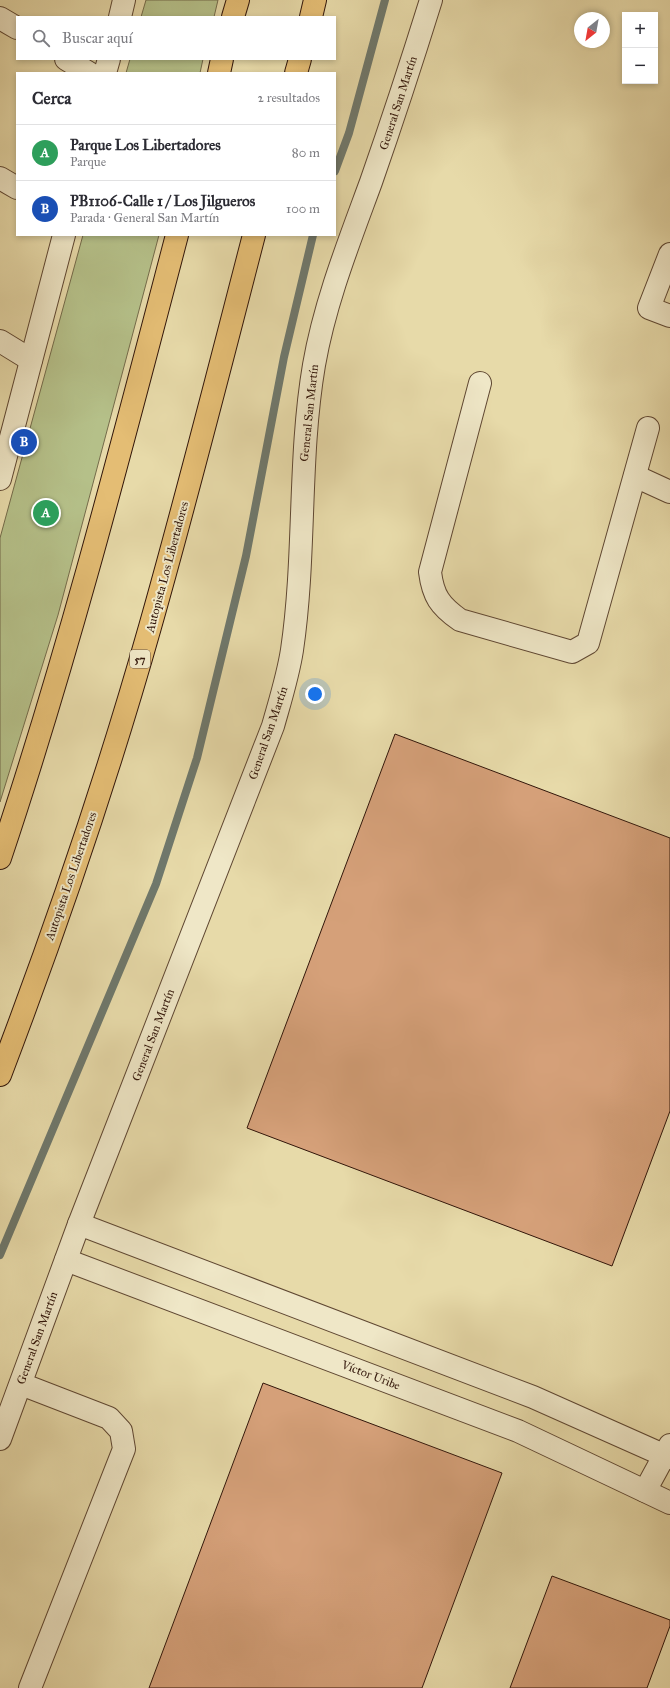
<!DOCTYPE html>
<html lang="es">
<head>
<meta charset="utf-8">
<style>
	:root { --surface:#fff; --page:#f7f7f7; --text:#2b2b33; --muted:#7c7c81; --line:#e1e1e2; --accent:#ea580c }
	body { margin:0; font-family:"IM FELL Great Primer",serif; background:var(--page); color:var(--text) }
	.controls { position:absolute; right:12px; top:12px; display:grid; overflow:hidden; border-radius:0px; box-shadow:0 2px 6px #0003 }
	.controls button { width:36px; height:36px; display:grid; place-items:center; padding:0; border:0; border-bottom:1px solid var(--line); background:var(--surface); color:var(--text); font:20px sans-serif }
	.compass { position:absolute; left:574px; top:12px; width:36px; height:36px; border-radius:50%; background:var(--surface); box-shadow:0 2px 6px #0003; rotate:211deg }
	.you { position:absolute; left:315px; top:694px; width:14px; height:14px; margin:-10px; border:3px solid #fff; border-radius:50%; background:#1a73e8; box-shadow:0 0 0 6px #1a73e833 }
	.badge { display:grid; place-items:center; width:26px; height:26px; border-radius:50%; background:var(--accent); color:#fff; font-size:13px; font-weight:700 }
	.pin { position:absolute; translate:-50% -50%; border:2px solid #fff; box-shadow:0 1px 4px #0006 }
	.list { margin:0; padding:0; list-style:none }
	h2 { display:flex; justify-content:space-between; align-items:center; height:52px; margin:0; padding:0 16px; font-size:17px }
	h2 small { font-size:13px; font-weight:400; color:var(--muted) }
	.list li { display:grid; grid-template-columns:26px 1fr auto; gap:12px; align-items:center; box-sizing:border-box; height:56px; padding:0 16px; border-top:1px solid var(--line) }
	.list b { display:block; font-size:15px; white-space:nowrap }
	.list p { margin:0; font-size:13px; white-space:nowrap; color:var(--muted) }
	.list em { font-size:13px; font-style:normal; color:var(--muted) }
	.icon { flex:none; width:22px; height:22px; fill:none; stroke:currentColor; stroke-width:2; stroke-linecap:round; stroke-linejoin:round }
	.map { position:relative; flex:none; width:670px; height:1688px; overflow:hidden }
	.search { position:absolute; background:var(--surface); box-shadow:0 2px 6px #0003; left:16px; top:16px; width:320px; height:44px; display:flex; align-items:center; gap:10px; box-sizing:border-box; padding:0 14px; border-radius:0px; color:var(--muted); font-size:15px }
	.panel { position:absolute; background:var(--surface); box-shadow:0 2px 6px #0003; left:16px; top:72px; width:320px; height:164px; border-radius:0px }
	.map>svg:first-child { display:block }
	.green { fill:#b5c089; stroke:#746b4a }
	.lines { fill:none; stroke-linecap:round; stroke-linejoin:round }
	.stream { stroke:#6f786c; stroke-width:8 }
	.building { fill:#d5a079; stroke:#32160a }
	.minor-casing { stroke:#5f4732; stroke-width:24 }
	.highway-casing { stroke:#32160a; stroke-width:24 }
	.minor { stroke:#efe7c7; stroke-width:22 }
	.highway { stroke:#e4bd74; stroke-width:22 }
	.labels { text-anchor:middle; stroke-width:4; stroke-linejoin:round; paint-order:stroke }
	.shield { fill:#efe7c7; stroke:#6b5543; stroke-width:1 }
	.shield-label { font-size:11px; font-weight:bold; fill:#32160a }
	.street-label { font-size:12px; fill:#32160a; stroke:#efe7c7 }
</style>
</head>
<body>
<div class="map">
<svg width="670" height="1688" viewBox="0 0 670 1688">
	<rect width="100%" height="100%" fill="#e7daa9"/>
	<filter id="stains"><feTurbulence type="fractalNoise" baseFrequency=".005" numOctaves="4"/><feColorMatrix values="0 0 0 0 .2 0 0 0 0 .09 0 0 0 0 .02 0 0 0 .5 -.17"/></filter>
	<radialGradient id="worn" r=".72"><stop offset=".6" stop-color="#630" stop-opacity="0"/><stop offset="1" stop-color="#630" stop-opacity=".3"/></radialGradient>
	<g class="green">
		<path d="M 146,0 L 218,0 L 214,17 L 141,17 Z"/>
		<path d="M 130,59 L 203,59 L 200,73 L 126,73 Z"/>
		<path d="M 83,235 L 159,235 L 58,615 L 0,802 L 0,538 Z"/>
	</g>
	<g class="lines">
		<g class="stream">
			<path d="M 335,171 L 349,133 L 385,0"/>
			<path d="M 0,1255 L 156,884 L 197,758 L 246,556 L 284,357 L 313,235"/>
		</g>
	</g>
	<g class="building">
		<path d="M 395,734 L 670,838 L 670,1111 L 612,1266 L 247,1128 Z"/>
		<path d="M 263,1383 L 502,1473 L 422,1688 L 149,1688 Z"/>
		<path d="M 552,1576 L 670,1620 L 670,1626 L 647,1688 L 510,1688 Z"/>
	</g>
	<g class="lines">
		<defs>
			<g id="minor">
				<path d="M 120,17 L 124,0"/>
				<path d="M 0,18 L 17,28"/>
				<path d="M 66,59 L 89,73"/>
				<path d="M 105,73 L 109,59"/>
				<path d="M 0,178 L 17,188"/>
				<path d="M 670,254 L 649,308 L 670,316"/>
				<path d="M 0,341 L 31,360"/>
				<path d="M 480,383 L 430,572 C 433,596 440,606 460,620 L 572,652 L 588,643 L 648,428"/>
				<path d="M 635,476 L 670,492"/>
				<path d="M 0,479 L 64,235"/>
				<path d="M 79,1224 L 533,1397 L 670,1458"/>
				<path d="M 66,1260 L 518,1431 L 670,1503"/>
				<path d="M 21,1384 L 109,1418 L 121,1431 L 124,1449 L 30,1688"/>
				<path d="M 0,1439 L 79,1224 L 273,726 C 280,701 288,676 292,650 C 306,555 298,459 314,365 C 325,302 349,242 371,182 C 392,122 412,61 431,0"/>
				<path d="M 645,1491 L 670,1445"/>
			</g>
			<g id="highway">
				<path d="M 233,17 L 238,0"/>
				<path d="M 311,17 L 315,0"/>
				<path d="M 219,73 L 222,59"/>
				<path d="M 296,73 L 300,59"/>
				<path d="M 0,858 C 69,652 122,445 177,235"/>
				<path d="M 0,1075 C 56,928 107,779 150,627 C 187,497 220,366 254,235"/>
			</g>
		</defs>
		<use href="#minor" class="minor-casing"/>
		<use href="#highway" class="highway-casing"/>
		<use href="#minor" class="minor"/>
		<use href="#highway" class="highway"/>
	</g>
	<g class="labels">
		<rect class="shield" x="130" y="650" width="20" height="18" rx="3"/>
		<g class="shield-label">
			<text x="140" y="663">57</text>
		</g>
		<g class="street-label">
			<text transform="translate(398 103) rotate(-72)" y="4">General San Martín</text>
			<text transform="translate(309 413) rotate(-84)" y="4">General San Martín</text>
			<text transform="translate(167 567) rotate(-75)" y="4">Autopista Los Libertadores</text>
			<text transform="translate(268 733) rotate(-71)" y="4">General San Martín</text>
			<text transform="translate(71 876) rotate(-71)" y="4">Autopista Los Libertadores</text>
			<text transform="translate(153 1035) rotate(-69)" y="4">General San Martín</text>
			<text transform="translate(37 1338) rotate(-70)" y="4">General San Martín</text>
			<text transform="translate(371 1375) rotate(21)" y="4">Víctor Uribe</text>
		</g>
	</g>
	<rect width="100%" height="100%" filter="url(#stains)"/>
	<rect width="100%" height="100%" fill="url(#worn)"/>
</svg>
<div class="controls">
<button>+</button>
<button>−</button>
</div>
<svg class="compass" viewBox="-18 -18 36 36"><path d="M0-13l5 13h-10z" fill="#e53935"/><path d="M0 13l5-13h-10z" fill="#7c7c81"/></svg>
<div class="you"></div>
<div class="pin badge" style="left:46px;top:513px;background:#2e9e5b">A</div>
<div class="pin badge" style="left:24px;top:442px;background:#1a4fb4">B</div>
<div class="search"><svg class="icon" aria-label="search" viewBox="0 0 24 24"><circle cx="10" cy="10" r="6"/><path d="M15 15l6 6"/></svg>Buscar aquí</div>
<section class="panel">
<h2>Cerca<small>2 resultados</small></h2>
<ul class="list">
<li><span class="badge" style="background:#2e9e5b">A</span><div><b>Parque Los Libertadores</b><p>Parque</p></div><em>80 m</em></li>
<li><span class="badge" style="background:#1a4fb4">B</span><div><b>PB1106-Calle 1 / Los Jilgueros</b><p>Parada · General San Martín</p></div><em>100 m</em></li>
</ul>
</section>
</div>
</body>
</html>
